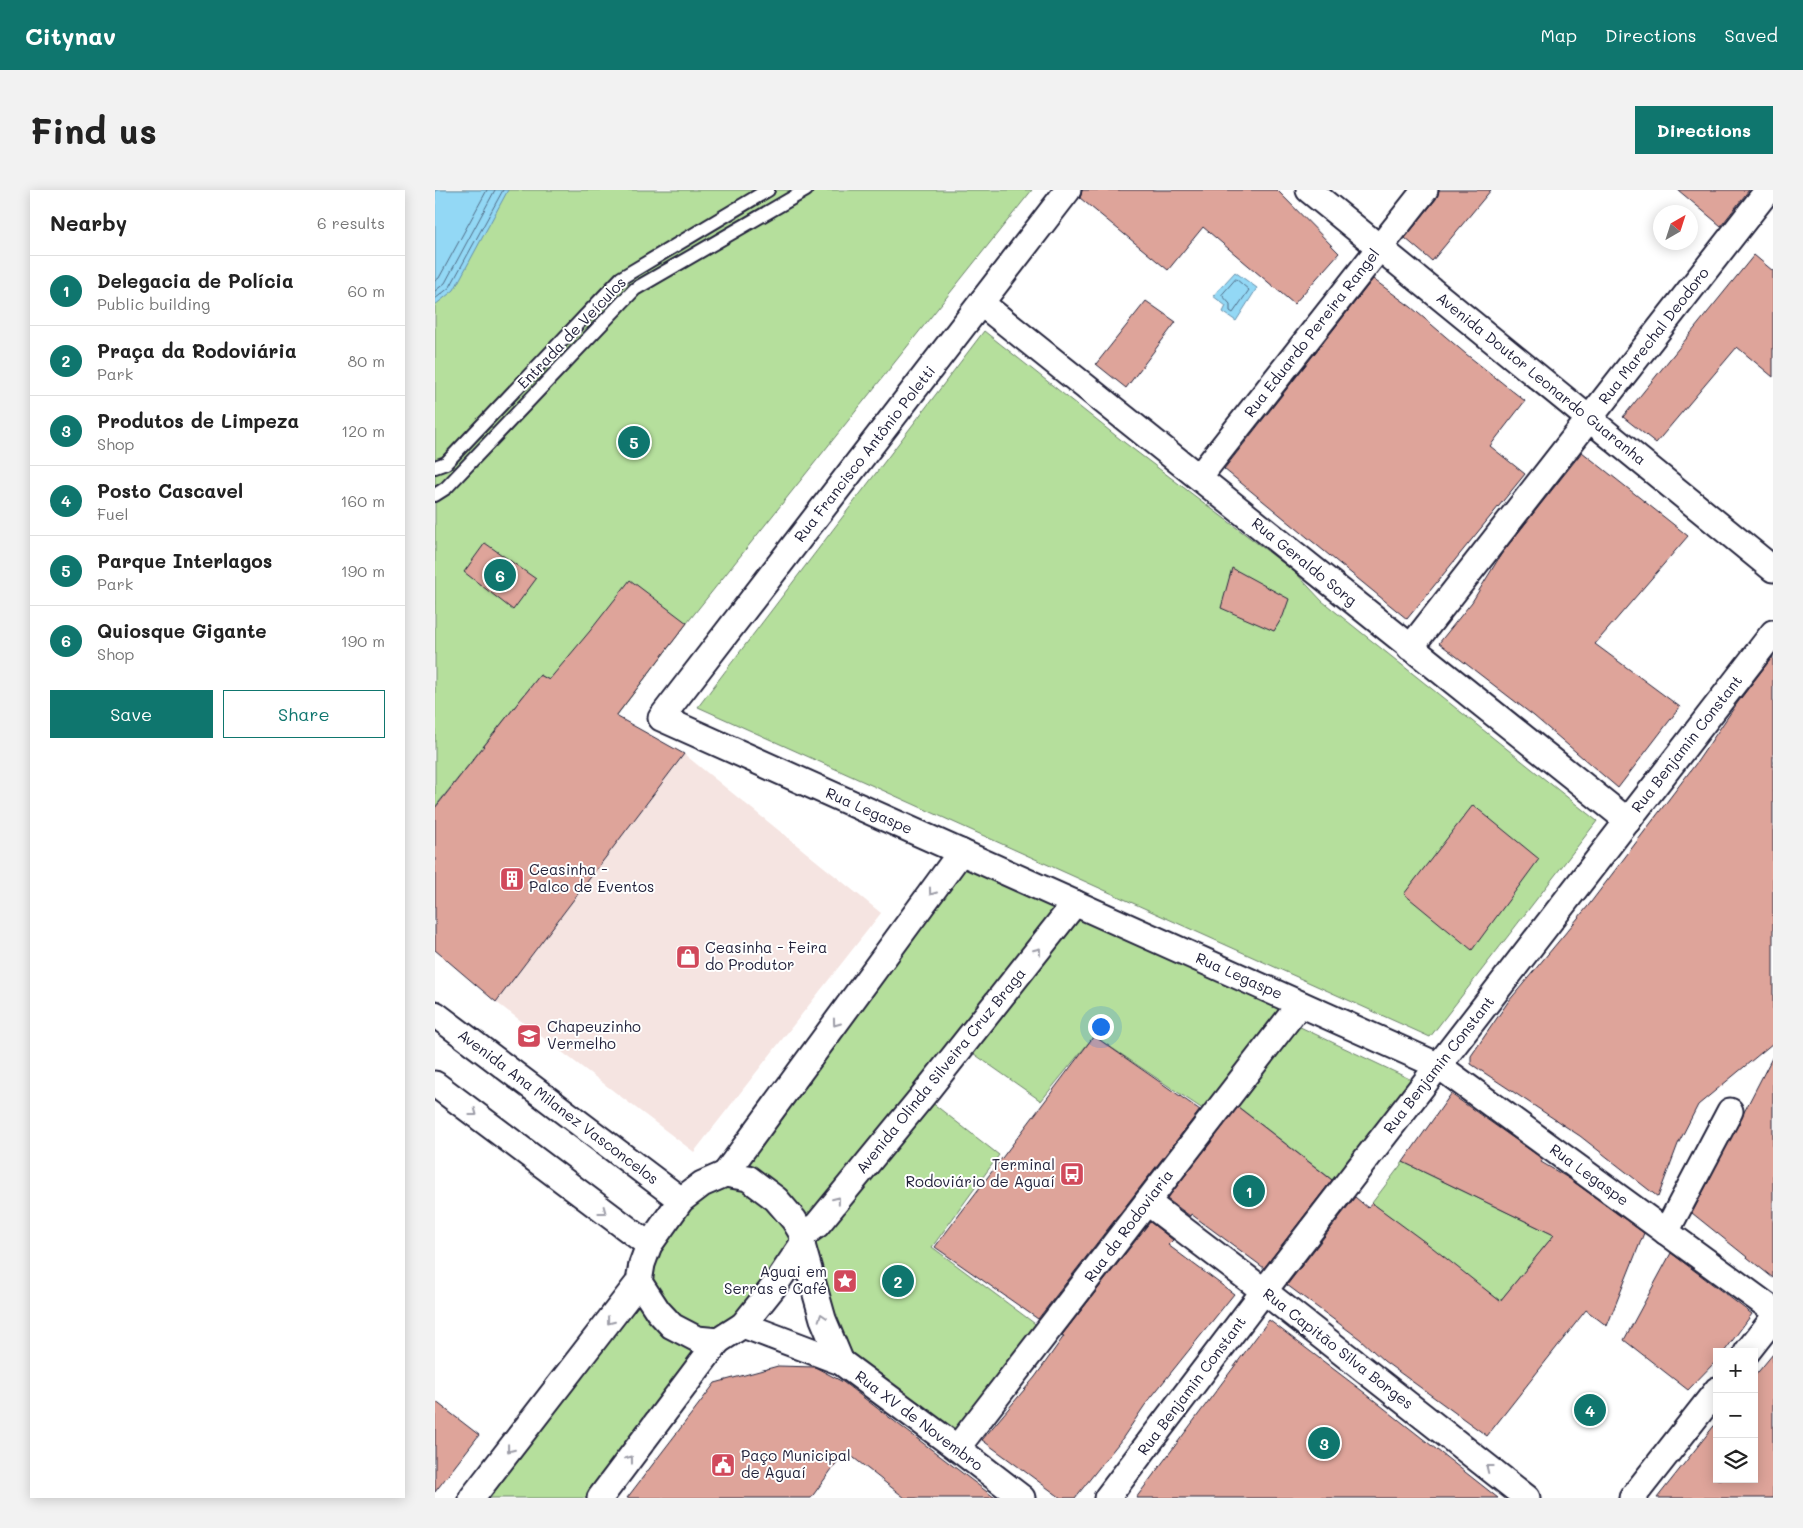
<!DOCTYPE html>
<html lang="en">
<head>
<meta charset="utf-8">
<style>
	:root { --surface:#fff; --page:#f2f2f2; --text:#222; --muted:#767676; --line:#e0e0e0; --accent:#0f766e }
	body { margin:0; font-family:Mali,sans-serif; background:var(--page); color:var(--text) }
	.controls { position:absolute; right:15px; bottom:15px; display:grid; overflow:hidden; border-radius:0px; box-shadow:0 2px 12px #0003 }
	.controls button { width:45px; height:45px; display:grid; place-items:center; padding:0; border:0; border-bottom:1px solid var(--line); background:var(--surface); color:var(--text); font:25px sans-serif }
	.compass { position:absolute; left:1218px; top:15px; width:45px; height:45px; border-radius:50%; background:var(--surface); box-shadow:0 2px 12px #0003; rotate:39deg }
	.you { position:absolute; left:665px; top:836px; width:18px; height:18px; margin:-12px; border:4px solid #fff; border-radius:50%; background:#1a73e8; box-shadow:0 0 0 8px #1a73e833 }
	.badge { display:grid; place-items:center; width:32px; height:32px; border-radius:50%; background:var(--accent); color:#fff; font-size:16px; font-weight:700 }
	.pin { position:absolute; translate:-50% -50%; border:2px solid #fff; box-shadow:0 1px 5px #0006 }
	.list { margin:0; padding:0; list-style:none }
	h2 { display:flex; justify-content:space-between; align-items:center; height:65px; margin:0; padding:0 20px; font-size:21px }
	h2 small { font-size:16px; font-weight:400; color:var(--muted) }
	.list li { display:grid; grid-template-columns:32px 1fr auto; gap:15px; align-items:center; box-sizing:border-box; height:70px; padding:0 20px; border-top:1px solid var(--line) }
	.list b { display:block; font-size:19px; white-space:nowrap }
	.list p { margin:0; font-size:16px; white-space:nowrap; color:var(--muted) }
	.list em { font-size:16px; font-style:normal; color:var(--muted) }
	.actions { display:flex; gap:10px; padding:15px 20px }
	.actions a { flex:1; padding:11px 0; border:1px solid var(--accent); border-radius:0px; text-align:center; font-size:18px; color:var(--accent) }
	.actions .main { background:var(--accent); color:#fff }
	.icon { flex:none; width:28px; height:28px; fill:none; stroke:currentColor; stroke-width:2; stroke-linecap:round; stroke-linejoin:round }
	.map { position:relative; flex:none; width:1338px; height:1308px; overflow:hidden; border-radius:0px }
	header { display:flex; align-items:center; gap:30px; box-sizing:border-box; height:70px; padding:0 25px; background:var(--accent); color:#fff }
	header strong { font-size:24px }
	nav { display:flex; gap:28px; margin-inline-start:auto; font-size:18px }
	.intro { display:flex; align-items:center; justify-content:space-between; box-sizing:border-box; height:120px; padding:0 30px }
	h1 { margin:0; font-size:35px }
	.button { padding:12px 22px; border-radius:0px; background:var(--accent); color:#fff; font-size:18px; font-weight:700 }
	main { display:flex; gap:30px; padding:0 30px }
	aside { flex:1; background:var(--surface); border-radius:0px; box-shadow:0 2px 12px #0003 }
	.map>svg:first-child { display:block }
	.built { fill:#f5e4e1 }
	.green { fill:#b5df9c; stroke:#6c806c }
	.water { fill:#93d8f5; stroke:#668fab }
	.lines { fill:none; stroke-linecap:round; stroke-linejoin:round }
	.shore { stroke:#4f6b85; stroke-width:1 }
	.building { fill:#dea49a; stroke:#22223b }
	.service-casing { stroke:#22223b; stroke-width:16 }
	.minor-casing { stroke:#22223b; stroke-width:29 }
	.service { stroke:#fff; stroke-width:12 }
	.minor { stroke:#fff; stroke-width:25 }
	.oneway { stroke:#9c9ca7 }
	.labels { text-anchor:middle; stroke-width:4; stroke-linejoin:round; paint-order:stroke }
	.street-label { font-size:15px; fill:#22223b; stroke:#fff }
	.poi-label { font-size:15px; fill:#22223b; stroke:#fff; text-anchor:start }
</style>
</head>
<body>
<header>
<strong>Citynav</strong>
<nav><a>Map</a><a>Directions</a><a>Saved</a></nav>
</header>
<div class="intro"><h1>Find us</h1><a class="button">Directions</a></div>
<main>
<aside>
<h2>Nearby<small>6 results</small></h2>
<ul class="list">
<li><span class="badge">1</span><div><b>Delegacia de Polícia</b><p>Public building</p></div><em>60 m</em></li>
<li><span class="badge">2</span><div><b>Praça da Rodoviária</b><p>Park</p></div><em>80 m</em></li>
<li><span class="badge">3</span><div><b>Produtos de Limpeza</b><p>Shop</p></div><em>120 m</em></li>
<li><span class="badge">4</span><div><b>Posto Cascavel</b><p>Fuel</p></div><em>160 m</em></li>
<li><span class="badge">5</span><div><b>Parque Interlagos</b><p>Park</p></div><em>190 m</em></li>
<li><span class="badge">6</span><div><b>Quiosque Gigante</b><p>Shop</p></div><em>190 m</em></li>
</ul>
<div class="actions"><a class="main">Save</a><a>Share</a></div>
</aside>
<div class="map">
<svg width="1338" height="1308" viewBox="0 0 1338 1308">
	<rect width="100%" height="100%" fill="#fff"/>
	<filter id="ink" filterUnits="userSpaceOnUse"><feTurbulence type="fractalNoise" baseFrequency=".02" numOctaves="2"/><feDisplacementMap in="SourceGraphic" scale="10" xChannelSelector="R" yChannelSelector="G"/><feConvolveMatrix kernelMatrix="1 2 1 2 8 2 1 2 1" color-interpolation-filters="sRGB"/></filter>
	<g filter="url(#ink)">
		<path class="built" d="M 249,564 L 446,723 L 259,962 L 61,812 Z"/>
		<g class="green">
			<path d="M 0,0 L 597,0 L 252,433 L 182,525 L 105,485 L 0,617 Z"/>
			<path d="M 549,141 L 690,253 L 860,382 L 887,411 L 1162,631 L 995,847 L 263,517 Z"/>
			<path d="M 529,673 L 629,719 L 379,1031 L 298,982 Z"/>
			<path d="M 641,724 L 865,814 L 778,926 L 659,846 L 606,911 L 532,859 Z"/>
			<path d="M 861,835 L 981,892 L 904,995 L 797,912 Z"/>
			<path d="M 491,908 L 564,965 L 497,1057 L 607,1139 L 521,1253 L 411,1167 L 373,1049 Z"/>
			<path d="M 968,972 L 1119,1045 L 1065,1111 L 937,1013 Z"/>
			<path d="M 309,990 L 364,1045 L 283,1148 L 225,1119 L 210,1074 L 268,998 Z"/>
			<path d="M 203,1097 L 273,1154 L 159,1308 L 44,1308 Z"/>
		</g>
		<g class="water">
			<path d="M 0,0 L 73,0 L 19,100 L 0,115 Z"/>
			<path d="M 800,82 L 822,98 L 801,131 L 788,122 L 791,116 L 778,106 Z"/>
		</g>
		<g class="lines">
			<g class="shore">
				<path d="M 801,89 L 814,100 L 798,123 L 795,121 L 795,114 L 787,105 Z"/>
				<path d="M 0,91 L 4,88 L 52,0"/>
				<path d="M 0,101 L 10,93 L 60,0"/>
				<path d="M 0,109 L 15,97 L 68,0"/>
			</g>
		</g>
		<g class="building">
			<path d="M 647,0 L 842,0 L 904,63 L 859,114 L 768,37 L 733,80 L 645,8 Z"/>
			<path d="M 1004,0 L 1056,0 L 997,71 L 970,48 L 1001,9 Z"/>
			<path d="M 1243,0 L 1314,0 L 1286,36 Z"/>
			<path d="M 1319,65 L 1338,81 L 1338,187 L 1302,157 L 1221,253 L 1188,227 Z"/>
			<path d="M 938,89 L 976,117 L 1031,164 L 1090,211 L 1055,256 L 1090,284 L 972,429 L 789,279 Z"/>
			<path d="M 711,111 L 741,132 L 691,198 L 661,174 Z"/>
			<path d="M 1147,262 L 1253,346 L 1160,454 L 1245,517 L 1183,598 L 1099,526 L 1004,453 L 1037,412 L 1067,363 Z"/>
			<path d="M 50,353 L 101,389 L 78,420 L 29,382 Z"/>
			<path d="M 797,378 L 854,409 L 848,426 L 839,441 L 786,418 Z"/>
			<path d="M 195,390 L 252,433 L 181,526 L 249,564 L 61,812 L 0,760 L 0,618 L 105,485 L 114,490 L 155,441 Z"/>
			<path d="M 1338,466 L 1338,853 L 1263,915 L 1243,954 L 1223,1007 L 1145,946 L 1036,874 L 1036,866 L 1073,812 L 1153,716 L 1262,572 L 1303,512 Z"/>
			<path d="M 1038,615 L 1104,669 L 1037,760 L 969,704 Z"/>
			<path d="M 659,846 L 765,920 L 603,1129 L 500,1057 Z"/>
			<path d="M 1338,866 L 1338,1088 L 1257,1023 Z"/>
			<path d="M 1016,904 L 1108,969 L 1106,972 L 1135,989 L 1209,1043 L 1172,1136 L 1151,1120 L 1052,1246 L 949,1171 L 925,1149 L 852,1095 L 920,1007 L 933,1018 L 937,1013 L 998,1058 L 1065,1111 L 1119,1045 L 968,972 Z"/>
			<path d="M 803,917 L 897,990 L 829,1078 L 756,1024 L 755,1026 L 732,1009 Z"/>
			<path d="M 715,1032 L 738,1050 L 733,1055 L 799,1104 L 710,1215 L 687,1249 L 640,1308 L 626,1308 L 547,1250 L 600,1187 L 629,1146 L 627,1145 Z"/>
			<path d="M 1236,1063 L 1317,1124 L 1289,1162 L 1282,1162 L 1282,1170 L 1253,1200 L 1189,1150 Z"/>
			<path d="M 834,1130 L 926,1200 L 1063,1308 L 701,1308 Z"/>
			<path d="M 1338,1164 L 1338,1308 L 1222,1308 L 1282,1232 L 1282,1289 L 1319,1289 L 1319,1187 Z"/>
			<path d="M 343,1176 L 380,1177 L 408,1192 L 560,1308 L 470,1308 L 410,1261 L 376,1308 L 192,1308 L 280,1193 Z"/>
			<path d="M 0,1211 L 44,1245 L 0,1302 Z"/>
		</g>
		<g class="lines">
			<defs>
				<g id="service">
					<path d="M 0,277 L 11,273 L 186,88 L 333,0"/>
					<path d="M 0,305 L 11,298 L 200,99 L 371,0"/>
				</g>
				<g id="minor">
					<path d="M 633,0 L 226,528 L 1004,876 L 1338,1120"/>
					<path d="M 874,0 L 1338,379"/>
					<path d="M 546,113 L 1193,631"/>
					<path d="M 764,287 L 990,0"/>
					<path d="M 975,458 L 1333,0"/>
					<path d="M 0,824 L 246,1010"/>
					<path d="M 0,894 L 214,1055"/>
					<path d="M 290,984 L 313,988 L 341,1009 L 359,1030 L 368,1045 L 367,1055 L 340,1095 L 308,1135 L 283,1151 L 262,1149 L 237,1136 L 223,1121 L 204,1092 L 207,1074 L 214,1055 L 246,1010 L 267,994 Z"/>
					<path d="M 290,984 L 526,662"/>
					<path d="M 712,1012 L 829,1101 L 1092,1308"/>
					<path d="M 1231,1042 L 1295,921"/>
					<path d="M 368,1045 L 382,1035 L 490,903 L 640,713"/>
					<path d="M 367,1055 L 388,1129 L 406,1172"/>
					<path d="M 308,1135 L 406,1172 L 522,1258 L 587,1308"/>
					<path d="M 1312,1162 L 1338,1129"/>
					<path d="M 522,1258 L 865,814"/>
					<path d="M 37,1308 L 204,1092"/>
					<path d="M 165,1308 L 283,1151"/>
					<path d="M 672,1308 L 829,1101 L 1338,443"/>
					<path d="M 1197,1308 L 1282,1200"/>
				</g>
			</defs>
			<use href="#service" class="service-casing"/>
			<use href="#minor" class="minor-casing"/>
			<use href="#service" class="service"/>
			<use href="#minor" class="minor"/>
		</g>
		<defs><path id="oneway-chevron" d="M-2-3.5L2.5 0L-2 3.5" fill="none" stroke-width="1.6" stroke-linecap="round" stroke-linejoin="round" transform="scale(1.25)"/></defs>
		<g class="oneway">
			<use href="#oneway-chevron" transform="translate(497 702) rotate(126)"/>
			<use href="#oneway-chevron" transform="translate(603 761) rotate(-52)"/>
			<use href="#oneway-chevron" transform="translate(401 833) rotate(126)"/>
			<use href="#oneway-chevron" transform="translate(39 923) rotate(37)"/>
			<use href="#oneway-chevron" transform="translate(402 1010) rotate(-51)"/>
			<use href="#oneway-chevron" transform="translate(168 1021) rotate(37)"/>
			<use href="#oneway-chevron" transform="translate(387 1127) rotate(-108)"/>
			<use href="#oneway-chevron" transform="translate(175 1131) rotate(128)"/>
			<use href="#oneway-chevron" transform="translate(75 1259) rotate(128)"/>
			<use href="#oneway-chevron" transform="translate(195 1269) rotate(-53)"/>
			<use href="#oneway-chevron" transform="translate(1054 1278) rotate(-142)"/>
		</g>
	</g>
	<defs>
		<symbol id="building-square" viewBox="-11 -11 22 22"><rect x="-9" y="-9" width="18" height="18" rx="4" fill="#d1495b" stroke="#fff"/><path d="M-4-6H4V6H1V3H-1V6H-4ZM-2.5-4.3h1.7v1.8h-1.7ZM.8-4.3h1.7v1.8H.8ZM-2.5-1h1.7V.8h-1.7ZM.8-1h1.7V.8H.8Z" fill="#fff"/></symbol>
		<symbol id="shop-square" viewBox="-11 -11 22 22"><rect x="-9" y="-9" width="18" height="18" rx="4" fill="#d1495b" stroke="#fff"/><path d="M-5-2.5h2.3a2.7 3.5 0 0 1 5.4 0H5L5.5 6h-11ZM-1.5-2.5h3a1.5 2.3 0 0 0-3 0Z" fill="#fff"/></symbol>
		<symbol id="school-square" viewBox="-11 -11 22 22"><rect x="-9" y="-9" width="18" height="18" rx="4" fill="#d1495b" stroke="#fff"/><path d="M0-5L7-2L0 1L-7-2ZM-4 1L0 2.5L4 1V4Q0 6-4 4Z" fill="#fff"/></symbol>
		<symbol id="bus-square" viewBox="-11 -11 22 22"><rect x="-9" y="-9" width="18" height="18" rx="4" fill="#d1495b" stroke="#fff"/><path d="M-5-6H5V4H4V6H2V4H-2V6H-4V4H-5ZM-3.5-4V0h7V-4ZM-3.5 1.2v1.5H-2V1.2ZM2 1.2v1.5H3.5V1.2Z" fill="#fff"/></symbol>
		<symbol id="sight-square" viewBox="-11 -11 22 22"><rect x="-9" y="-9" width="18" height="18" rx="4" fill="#d1495b" stroke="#fff"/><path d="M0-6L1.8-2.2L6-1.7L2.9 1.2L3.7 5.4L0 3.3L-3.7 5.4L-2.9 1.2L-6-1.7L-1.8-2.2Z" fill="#fff"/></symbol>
		<symbol id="civic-square" viewBox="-11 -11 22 22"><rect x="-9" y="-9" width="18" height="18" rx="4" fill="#d1495b" stroke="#fff"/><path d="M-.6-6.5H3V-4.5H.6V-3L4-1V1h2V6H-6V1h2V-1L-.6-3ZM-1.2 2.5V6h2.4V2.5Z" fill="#fff"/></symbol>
	</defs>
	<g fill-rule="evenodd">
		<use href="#building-square" x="63" y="675" width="28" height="28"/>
		<use href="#shop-square" x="239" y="753" width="28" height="28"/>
		<use href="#school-square" x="80" y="832" width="28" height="28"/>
		<use href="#bus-square" x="623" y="970" width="28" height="28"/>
		<use href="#sight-square" x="396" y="1077" width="28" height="28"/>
		<use href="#civic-square" x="274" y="1261" width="28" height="28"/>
	</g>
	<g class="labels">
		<g class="street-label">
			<text transform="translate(137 143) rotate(-46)" y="5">Entrada de Veículos</text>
			<text transform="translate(877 143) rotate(-52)" y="5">Rua Eduardo Pereira Rangel</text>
			<text transform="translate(1219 146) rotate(-52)" y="5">Rua Marechal Deodoro</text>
			<text transform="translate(1106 189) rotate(39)" y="5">Avenida Doutor Leonardo Guaranha</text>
			<text transform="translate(430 264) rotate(-52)" y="5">Rua Francisco Antônio Poletti</text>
			<text transform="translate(869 372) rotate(39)" y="5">Rua Geraldo Sorg</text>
			<text transform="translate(1252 554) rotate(-52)" y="5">Rua Benjamin Constant</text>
			<text transform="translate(434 621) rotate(24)" y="5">Rua Legaspe</text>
			<text transform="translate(804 786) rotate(24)" y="5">Rua Legaspe</text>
			<text transform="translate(1004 875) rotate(-52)" y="5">Rua Benjamin Constant</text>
			<text transform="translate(506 881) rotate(-51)" y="5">Avenida Olinda Silveira Cruz Braga</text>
			<text transform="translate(123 917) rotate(37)" y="5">Avenida Ana Milanez Vasconcelos</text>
			<text transform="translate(1154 985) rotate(36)" y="5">Rua Legaspe</text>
			<text transform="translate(694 1036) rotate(-53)" y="5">Rua da Rodoviaria</text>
			<text transform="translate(903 1159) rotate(38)" y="5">Rua Capitão Silva Borges</text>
			<text transform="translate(757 1196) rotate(-53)" y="5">Rua Benjamin Constant</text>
			<text transform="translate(484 1231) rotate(37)" y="5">Rua XV de Novembro</text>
		</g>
		<g class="poi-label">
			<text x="94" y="685">Ceasinha -<tspan x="94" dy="17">Palco de Eventos</tspan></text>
			<text x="270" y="763">Ceasinha - Feira<tspan x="270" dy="17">do Produtor</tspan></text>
			<text x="112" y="842">Chapeuzinho<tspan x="112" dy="17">Vermelho</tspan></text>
			<text x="620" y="980" text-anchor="end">Terminal<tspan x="620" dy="17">Rodoviário de Aguaí</tspan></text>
			<text x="392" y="1087" text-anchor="end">Aguai em<tspan x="392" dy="17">Serras e Café</tspan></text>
			<text x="306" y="1271">Paço Municipal<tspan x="306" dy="17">de Aguaí</tspan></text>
		</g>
	</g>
</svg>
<div class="controls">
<button>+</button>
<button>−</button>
<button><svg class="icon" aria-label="layers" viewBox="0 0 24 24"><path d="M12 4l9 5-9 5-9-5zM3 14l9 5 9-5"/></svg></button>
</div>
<svg class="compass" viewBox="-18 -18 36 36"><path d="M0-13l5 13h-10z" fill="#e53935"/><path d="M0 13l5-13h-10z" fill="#767676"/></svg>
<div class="you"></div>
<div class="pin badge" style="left:814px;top:1001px">1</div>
<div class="pin badge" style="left:463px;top:1091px">2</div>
<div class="pin badge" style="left:889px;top:1253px">3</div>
<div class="pin badge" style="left:1155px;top:1220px">4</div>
<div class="pin badge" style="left:199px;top:252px">5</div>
<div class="pin badge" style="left:65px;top:385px">6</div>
</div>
</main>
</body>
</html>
